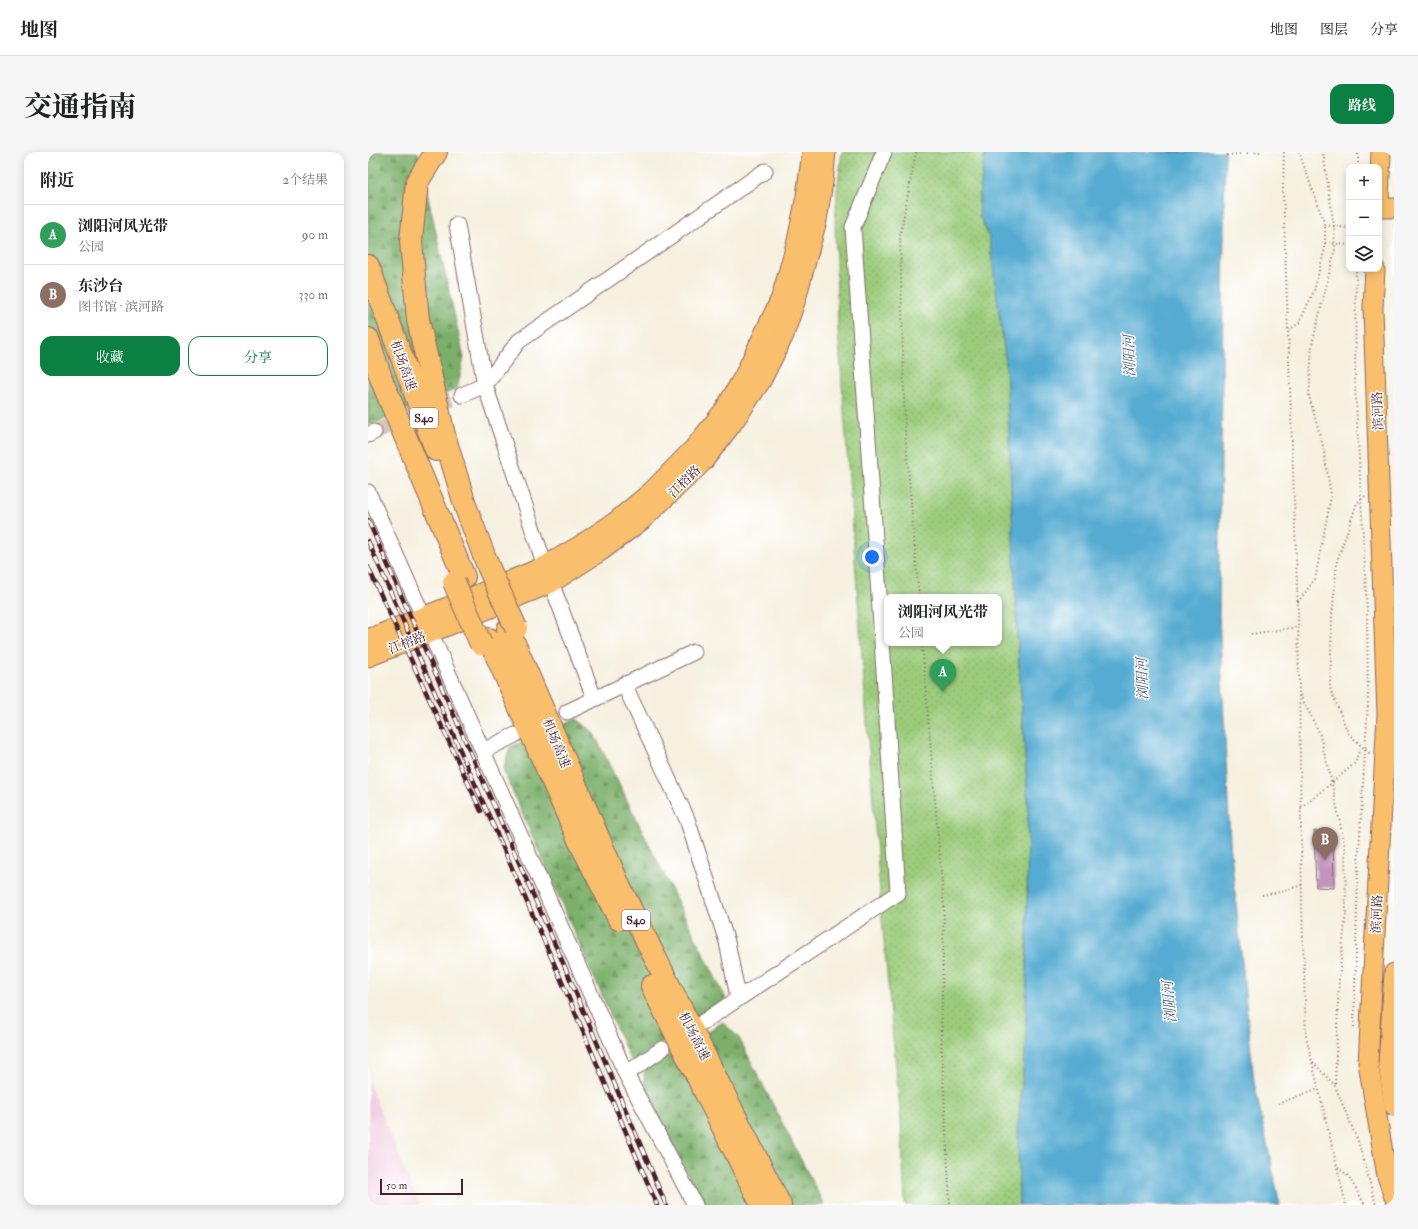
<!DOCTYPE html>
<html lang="zh">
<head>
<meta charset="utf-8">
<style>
	:root { --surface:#fff; --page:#f6f6f6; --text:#202124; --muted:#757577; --line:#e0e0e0; --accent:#0b8043 }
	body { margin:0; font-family:"IM FELL Double Pica","Noto Serif SC",serif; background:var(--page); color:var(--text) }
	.controls { position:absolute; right:12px; top:12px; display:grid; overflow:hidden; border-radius:8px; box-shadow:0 2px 10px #0003 }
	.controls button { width:36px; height:36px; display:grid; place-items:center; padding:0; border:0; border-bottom:1px solid var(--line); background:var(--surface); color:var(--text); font:20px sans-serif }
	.scale { position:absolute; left:12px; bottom:10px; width:83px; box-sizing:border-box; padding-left:4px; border:2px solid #4a1f2b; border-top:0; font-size:11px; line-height:14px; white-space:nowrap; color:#4a1f2b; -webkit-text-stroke:3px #fff; paint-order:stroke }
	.you { position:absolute; left:504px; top:405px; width:14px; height:14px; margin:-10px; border:3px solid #fff; border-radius:50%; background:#1a73e8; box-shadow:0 0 0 6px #1a73e833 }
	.badge { display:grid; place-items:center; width:26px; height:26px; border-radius:50%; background:var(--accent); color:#fff; font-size:13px; font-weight:700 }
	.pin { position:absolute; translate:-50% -33px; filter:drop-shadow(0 1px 2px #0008) }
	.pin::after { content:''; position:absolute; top:21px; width:14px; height:12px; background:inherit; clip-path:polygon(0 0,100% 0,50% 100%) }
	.popup { position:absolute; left:516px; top:442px; width:118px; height:52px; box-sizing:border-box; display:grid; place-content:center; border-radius:8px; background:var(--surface); filter:drop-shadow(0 1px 3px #0005); font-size:13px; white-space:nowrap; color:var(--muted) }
	.popup b { font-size:15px; color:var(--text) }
	.popup::after { content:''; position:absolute; left:50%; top:100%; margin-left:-8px; border:8px solid transparent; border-top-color:var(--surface) }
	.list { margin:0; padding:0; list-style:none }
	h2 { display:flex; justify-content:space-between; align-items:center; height:52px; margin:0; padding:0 16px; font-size:17px }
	h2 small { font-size:13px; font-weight:400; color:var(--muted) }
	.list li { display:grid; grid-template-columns:26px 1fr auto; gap:12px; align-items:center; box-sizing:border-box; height:60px; padding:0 16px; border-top:1px solid var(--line) }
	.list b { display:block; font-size:15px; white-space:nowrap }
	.list p { margin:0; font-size:13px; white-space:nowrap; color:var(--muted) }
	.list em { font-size:13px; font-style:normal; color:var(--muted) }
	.actions { display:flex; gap:8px; padding:12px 16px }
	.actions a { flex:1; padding:9px 0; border:1px solid var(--accent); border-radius:12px; text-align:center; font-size:14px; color:var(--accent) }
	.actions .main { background:var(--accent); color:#fff }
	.icon { flex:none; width:22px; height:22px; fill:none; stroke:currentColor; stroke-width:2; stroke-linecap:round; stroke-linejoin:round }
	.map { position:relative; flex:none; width:1026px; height:1053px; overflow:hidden; border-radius:12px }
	header { display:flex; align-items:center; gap:24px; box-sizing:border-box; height:56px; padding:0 20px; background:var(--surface); border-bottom:1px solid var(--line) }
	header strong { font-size:19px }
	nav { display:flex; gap:22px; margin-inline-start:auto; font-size:14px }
	.intro { display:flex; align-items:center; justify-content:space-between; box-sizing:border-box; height:96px; padding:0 24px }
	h1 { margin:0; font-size:28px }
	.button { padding:10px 18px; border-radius:12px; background:var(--accent); color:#fff; font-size:14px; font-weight:700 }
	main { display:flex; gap:24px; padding:0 24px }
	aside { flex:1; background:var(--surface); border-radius:12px; box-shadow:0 2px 10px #0003 }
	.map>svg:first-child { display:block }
	.built { fill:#f2cfe2 }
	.forest { fill:url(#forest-firs); stroke:#63684b }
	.park { fill:url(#park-dots); stroke:#727653; fill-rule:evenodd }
	.water { fill:#54abd1; stroke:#4f657e }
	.building { fill:#c494bd }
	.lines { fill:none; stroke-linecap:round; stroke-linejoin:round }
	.minor-tunnel { stroke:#d3c6bb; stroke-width:15; stroke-dasharray:15 8; stroke-linecap:butt }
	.minor-casing { stroke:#86686a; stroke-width:17 }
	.major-casing { stroke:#86686a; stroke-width:21 }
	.highway-casing { stroke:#86686a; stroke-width:24 }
	.path { stroke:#86686a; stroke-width:2; stroke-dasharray:1 3; stroke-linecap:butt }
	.minor { stroke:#fff; stroke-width:15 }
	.major { stroke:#f9bf6d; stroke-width:19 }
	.highway { stroke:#f9bf6d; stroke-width:22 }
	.rail-casing { stroke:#4a1f2b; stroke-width:4.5 }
	.rail { stroke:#fff; stroke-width:3; stroke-dasharray:9; stroke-linecap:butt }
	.highway-bridge-casing { stroke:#86686a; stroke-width:24; stroke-linecap:butt }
	.highway-bridge { stroke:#f9bf6d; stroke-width:22 }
	.labels { text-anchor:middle; stroke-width:3; stroke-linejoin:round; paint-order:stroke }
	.shield { fill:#fff; stroke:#80626b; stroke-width:1 }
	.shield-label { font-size:12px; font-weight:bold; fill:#4a1f2b }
	.street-label { font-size:13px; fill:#4a1f2b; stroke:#fff }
	.water-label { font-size:14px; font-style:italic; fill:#4e5e76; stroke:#fff }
</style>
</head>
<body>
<header>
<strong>地图</strong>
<nav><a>地图</a><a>图层</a><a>分享</a></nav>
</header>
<div class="intro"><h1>交通指南</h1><a class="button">路线</a></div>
<main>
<aside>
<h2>附近<small>2个结果</small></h2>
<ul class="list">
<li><span class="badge" style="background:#2e9e5b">A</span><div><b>浏阳河风光带</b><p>公园</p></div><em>90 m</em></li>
<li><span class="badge" style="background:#8d6e63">B</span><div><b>东沙台</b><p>图书馆 · 滨河路</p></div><em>330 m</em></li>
</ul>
<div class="actions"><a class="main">收藏</a><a>分享</a></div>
</aside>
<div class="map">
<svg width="1026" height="1053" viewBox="0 0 1026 1053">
	<defs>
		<pattern id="forest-firs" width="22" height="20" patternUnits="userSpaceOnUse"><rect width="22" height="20" fill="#7cb06b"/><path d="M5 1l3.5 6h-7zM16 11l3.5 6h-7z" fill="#688f58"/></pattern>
		<pattern id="park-dots" width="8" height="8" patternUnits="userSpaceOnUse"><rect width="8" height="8" fill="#9bcc7b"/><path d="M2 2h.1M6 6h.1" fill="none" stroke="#87af6a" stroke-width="1.8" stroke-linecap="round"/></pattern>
	</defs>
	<rect width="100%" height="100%" fill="#fff"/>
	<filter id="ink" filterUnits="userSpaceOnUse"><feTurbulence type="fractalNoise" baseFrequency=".025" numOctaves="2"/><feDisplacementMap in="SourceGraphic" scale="8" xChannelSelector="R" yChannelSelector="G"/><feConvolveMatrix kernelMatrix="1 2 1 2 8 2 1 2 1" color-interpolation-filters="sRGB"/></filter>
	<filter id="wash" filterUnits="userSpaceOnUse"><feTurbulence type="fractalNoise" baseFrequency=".012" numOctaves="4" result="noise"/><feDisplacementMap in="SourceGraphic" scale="16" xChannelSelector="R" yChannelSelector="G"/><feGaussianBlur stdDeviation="0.9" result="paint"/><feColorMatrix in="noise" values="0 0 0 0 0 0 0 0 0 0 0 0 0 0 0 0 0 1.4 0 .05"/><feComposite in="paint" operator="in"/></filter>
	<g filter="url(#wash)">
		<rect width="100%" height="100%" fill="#f5f0df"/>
		<path class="built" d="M 0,929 L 51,1053 L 0,1053 Z"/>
		<g class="forest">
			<path d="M 0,0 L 50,0 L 96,206 L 89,237 L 0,274 Z"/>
			<path d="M 209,567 L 225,580 L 358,847 L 264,912 L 135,618 L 142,595 Z"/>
			<path d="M 355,870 L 371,886 L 456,1053 L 336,1053 L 277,942 L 276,919 Z"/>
		</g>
		<path class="park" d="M 474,0 L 617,0 L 611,44 L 612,65 L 621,85 L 638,212 L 649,481 L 660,649 L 658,890 L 650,973 L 651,1053 L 537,1053 L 533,969 L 515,779 L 501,598 L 470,177 L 467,73 L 469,40 ZM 519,445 L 631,445 L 631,491 L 519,491 Z"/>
		<path class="water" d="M 617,0 L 857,0 L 851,463 L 862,690 L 886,930 L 912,1053 L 651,1053 L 650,973 L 658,890 L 660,649 L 649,481 L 638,212 L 621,85 L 612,65 L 611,44 Z"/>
		<g id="blocks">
			<path class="building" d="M 946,679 L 965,680 L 966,736 L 948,735 Z"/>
		</g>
	</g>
	<g filter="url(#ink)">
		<use href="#blocks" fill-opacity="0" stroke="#86686a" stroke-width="1"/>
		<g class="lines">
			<path class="minor-tunnel" d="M 6,280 L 94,243"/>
			<defs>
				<g id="minor">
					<path d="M 89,73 L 117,233 L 177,414 L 226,546"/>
					<path d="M 94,243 L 117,233 L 151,189 L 397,19"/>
					<path d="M 0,283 L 6,280"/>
					<path d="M 0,340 L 258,922 L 327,1053"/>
					<path d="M 256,532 L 319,667 L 359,790 L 370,845"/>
					<path d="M 199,560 L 326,500"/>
					<path d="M 115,599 L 147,583"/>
					<path d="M 335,870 L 530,741 L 512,457 L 485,75 L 516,0"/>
					<path d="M 258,922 L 294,897"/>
				</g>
				<g id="major">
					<path d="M 1011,47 L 1013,0"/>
					<path d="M 1011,56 L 1026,56"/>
					<path d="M 1007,117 L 1005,156 L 1019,563 L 1000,911 L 1019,1024 L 1026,1045"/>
					<path d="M 0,487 L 87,452 L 177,414 L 211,394 L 247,370 L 284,339 L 326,296 L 357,257 L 376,224 L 413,146 L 429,89 L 438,44 L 444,0"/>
					<path d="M 0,505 L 82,473 L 183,431 L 233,399 L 274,368 L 334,311 L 364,272 L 393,229 L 416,183 L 428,147 L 449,68 L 455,30 L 458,0"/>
					<path d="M 1026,821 L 1020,912 L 1026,954"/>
				</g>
				<g id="highway">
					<path d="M 68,0 L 49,30 L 43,89 L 50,168 L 76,283 L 98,356 L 120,414"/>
					<path d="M 0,114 L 68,298"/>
					<path d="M 0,187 L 14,229 L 96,425"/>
					<path d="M 140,477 L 253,738 L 412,1053"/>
					<path d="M 121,487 L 211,688 L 251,767"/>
					<path d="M 284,834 L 394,1053"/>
				</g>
			</defs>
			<use href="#minor" class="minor-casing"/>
			<use href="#major" class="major-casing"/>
			<use href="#highway" class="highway-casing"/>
			<g class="path">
				<path d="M 548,0 L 532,84 L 537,279 L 551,445"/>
				<path d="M 916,0 L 915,38 L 930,459 L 934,754 L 938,884 L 978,1053"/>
				<path d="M 859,3 L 892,0"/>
				<path d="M 990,15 L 990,0"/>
				<path d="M 957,73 L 981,76"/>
				<path d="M 957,91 L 981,93"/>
				<path d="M 921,178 L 931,171 L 946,139 L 957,96 L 957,73 L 931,0"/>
				<path d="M 997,344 L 989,351 L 969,409 L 964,464 L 962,536 L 980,581 L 1002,602"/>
				<path d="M 930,450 L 947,427 L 963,344 L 955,294 L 941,244 L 944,193 L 967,97 L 966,74 L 955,0"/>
				<path d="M 883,482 L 930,475"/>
				<path d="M 554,491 L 576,757 L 573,885 L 582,1053"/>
				<path d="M 932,543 L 951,580 L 964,631 L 977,696 L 978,761 L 971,827 L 967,934"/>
				<path d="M 933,655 L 964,631 L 987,611 L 993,594"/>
				<path d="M 894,743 L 912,740 L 934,733"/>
				<path d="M 986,879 L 990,716 L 1000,550 L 999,459 L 987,231 L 988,117"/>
				<path d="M 945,910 L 967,934 L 991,992 L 1008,1053"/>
				<path d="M 910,952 L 951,936"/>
				<path d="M 970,1015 L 981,1025 L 997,1053"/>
			</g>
			<use href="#minor" class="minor"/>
			<use href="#major" class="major"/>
			<use href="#highway" class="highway"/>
			<defs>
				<g id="rail">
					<path d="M 0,368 L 196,813 L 298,1053"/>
					<path d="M 0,389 L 188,816 L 289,1053"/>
					<path d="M 0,415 L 113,659"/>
				</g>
			</defs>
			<use href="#rail" class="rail-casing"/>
			<use href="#rail" class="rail"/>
			<defs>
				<g id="highway-bridge">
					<path d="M 120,414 L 148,476"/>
					<path d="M 86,430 L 113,492"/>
				</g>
			</defs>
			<use href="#highway-bridge" class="highway-bridge-casing"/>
			<use href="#highway-bridge" class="highway-bridge"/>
		</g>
	</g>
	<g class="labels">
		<g class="shield">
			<rect x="42" y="256" width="28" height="20" rx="3"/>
			<rect x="254" y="758" width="28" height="20" rx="3"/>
		</g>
		<g class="shield-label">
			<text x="56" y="270">S40</text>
			<text x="268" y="772">S40</text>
		</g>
		<g class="street-label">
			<text transform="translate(36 213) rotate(70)" y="5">机场高速</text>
			<text transform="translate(1009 259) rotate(-92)" y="5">滨河路</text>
			<text transform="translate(316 329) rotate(-44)" y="5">江榕路</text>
			<text transform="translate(39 490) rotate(-21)" y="5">江榕路</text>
			<text transform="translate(189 591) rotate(67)" y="5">机场高速</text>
			<text transform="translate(1008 762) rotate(-87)" y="5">滨河路</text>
			<text transform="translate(327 884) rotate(63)" y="5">机场高速</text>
		</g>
		<g class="water-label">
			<text transform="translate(761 204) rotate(-92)" y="5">浏阳河</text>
			<text transform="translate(774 527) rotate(-92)" y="5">浏阳河</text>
			<text transform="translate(801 850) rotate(-95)" y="5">浏阳河</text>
		</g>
	</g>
</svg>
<div class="controls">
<button>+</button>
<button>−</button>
<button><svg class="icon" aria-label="layers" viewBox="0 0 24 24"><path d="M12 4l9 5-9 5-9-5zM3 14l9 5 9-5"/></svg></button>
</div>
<div class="scale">50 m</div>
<div class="you"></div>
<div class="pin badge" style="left:575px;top:540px;background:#2e9e5b">A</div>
<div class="popup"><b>浏阳河风光带</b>公园</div>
<div class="pin badge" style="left:957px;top:708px;background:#8d6e63">B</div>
</div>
</main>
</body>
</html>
